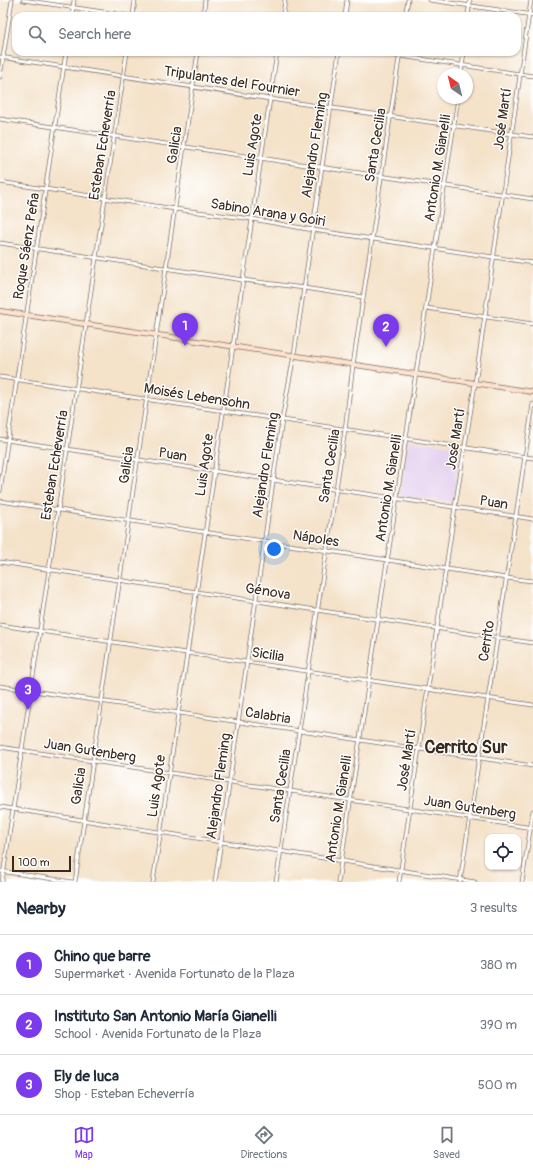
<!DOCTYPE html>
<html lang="en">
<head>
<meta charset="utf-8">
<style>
	:root { --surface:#fff; --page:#f2f2f3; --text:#1f2937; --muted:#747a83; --line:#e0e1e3; --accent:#7c3aed }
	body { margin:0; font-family:Pangolin,sans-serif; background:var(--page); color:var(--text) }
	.controls { position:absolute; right:12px; bottom:12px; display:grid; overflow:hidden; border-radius:8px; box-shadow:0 1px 3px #0004 }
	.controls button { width:36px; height:36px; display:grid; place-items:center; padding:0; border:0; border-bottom:1px solid var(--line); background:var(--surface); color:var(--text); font:20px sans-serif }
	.compass { position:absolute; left:437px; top:68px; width:36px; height:36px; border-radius:50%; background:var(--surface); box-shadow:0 1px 3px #0004; rotate:325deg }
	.scale { position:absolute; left:12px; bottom:10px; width:59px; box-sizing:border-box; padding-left:4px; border:2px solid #3b2a1e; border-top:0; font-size:11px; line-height:14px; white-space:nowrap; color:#3b2a1e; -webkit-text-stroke:3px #fff; paint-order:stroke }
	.you { position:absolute; left:274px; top:549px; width:14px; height:14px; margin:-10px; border:3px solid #fff; border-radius:50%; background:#1a73e8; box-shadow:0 0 0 6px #1a73e833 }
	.badge { display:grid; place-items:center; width:26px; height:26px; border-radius:50%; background:var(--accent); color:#fff; font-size:13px; font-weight:700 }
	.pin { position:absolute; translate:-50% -33px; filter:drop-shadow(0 1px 2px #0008) }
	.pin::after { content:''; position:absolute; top:21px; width:14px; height:12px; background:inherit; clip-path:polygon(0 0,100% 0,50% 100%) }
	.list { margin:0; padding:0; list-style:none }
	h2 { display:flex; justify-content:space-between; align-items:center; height:52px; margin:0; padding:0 16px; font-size:17px }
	h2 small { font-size:13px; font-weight:400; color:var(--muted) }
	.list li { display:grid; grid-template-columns:26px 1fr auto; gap:12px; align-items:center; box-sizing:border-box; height:60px; padding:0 16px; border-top:1px solid var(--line) }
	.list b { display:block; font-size:15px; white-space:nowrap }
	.list p { margin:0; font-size:13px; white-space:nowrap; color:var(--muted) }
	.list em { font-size:13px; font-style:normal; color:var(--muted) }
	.icon { flex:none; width:22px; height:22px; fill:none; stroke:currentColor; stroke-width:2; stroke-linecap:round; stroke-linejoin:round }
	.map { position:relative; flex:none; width:533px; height:882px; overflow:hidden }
	.search { position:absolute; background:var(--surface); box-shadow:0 1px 3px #0004; left:12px; right:12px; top:12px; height:44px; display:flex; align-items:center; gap:10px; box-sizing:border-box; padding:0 14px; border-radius:12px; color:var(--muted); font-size:15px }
	.sheet { height:232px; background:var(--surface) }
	nav { display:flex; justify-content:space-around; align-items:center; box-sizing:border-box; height:56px; border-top:1px solid var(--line); background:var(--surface); font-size:11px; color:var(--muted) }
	nav a { display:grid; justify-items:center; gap:2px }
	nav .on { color:var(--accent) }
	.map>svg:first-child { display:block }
	.built { fill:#e6d3f0 }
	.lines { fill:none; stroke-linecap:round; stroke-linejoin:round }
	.street-casing { stroke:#7c6a5a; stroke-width:4.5 }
	.secondary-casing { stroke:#7c6a5a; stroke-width:6 }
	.street { stroke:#fff; stroke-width:3 }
	.secondary { stroke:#fde4d1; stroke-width:4.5 }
	.labels { text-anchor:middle; stroke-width:3; stroke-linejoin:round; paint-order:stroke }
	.street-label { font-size:14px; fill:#3b2a1e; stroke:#fff }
	.district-label { font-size:18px; font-weight:bold; fill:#3b2a1e; stroke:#fff }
</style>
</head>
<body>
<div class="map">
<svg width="533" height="882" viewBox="0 0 533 882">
	<rect width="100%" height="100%" fill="#fff"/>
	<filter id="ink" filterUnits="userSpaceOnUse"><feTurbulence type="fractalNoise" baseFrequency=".025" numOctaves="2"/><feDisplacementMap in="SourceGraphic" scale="8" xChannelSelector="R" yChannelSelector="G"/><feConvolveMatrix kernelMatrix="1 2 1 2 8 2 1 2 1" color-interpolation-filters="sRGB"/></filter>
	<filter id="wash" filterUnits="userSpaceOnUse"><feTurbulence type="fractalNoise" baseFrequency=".012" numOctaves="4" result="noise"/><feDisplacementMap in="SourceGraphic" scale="16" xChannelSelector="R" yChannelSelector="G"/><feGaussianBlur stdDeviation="0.9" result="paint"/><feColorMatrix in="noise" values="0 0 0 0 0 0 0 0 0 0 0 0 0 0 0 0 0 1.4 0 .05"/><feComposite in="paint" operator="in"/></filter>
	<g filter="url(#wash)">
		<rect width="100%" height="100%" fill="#f4e2c9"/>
		<path class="built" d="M 408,440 L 461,447 L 453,502 L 400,496 Z"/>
	</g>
	<g filter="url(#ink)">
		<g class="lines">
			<defs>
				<g id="street">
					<path d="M 23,0 L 130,16"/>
					<path d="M 430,0 L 533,15"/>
					<path d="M 72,16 L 74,0"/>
					<path d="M 133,16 L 135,0"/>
					<path d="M 203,16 L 205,0"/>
					<path d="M 283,16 L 285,0"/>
					<path d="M 345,16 L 347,0"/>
					<path d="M 405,16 L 408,0"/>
					<path d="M 468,16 L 470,0"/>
					<path d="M 374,52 L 533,76"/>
					<path d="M 0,57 L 270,99 L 533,137"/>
					<path d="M 461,74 L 464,52"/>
					<path d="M 0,77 L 12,0"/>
					<path d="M 0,119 L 533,199"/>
					<path d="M 0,182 L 175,209 L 252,219 L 313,230 L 533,263"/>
					<path d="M 0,243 L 243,280 L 304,288 L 363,297"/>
					<path d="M 426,308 L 533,324"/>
					<path d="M 0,377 L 533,458"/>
					<path d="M 0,439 L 533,519"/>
					<path d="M 0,491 L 66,52"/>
					<path d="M 0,501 L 506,578 L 533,581"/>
					<path d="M 0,562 L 533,643"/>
					<path d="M 0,625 L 533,705"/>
					<path d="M 0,686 L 533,766"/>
					<path d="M 0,747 L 533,828"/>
					<path d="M 0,807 L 475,882"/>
					<path d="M 0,871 L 73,882"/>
					<path d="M 2,882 L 127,52"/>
					<path d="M 75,882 L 198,52"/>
					<path d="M 153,882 L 277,52"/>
					<path d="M 215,882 L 282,420 L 294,355 L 339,52"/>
					<path d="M 276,882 L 345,430 L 353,365 L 400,52"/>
					<path d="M 338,882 L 458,98"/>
					<path d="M 399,882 L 455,507 L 475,384 L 531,0"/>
					<path d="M 460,882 L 533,404"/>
					<path d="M 522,882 L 533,811"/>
				</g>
				<path id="secondary" d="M 0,311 L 533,392"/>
			</defs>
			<use href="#street" class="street-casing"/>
			<use href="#secondary" class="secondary-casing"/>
			<use href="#street" class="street"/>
			<use href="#secondary" class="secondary"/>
		</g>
	</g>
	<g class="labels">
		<g class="street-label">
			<text transform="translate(232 81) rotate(9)" y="5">Tripulantes del Fournier</text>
			<text transform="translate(502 119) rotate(-82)" y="5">José Martí</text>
			<text transform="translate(102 145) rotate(-81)" y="5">Esteban Echeverría</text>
			<text transform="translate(174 145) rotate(-81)" y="5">Galicia</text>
			<text transform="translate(252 145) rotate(-81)" y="5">Luis Agote</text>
			<text transform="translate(314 145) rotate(-81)" y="5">Alejandro Fleming</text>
			<text transform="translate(375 145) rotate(-81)" y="5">Santa Cecilia</text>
			<text transform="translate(437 168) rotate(-81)" y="5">Antonio M. Gianelli</text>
			<text transform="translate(268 212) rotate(9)" y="5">Sabino Arana y Goiri</text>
			<text transform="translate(26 246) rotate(-81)" y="5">Roque Sáenz Peña</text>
			<text transform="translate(197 396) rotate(9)" y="5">Moisés Lebensohn</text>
			<text transform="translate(455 439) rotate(-81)" y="5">José Martí</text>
			<text transform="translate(173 454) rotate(9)" y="5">Puan</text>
			<text transform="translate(54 465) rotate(-81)" y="5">Esteban Echeverría</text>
			<text transform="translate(126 465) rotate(-82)" y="5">Galicia</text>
			<text transform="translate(204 465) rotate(-82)" y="5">Luis Agote</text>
			<text transform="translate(265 465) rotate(-81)" y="5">Alejandro Fleming</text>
			<text transform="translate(329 466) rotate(-81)" y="5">Santa Cecilia</text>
			<text transform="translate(388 488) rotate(-81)" y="5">Antonio M. Gianelli</text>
			<text transform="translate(494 502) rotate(9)" y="5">Puan</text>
			<text transform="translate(316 538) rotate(9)" y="5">Nápoles</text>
			<text transform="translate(268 591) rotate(9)" y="5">Génova</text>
			<text transform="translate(486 641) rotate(-81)" y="5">Cerrito</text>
			<text transform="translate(268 654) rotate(9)" y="5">Sicilia</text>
			<text transform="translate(268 715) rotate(9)" y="5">Calabria</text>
			<text transform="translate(90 750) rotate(9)" y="5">Juan Gutenberg</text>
			<text transform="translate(406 760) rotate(-81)" y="5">José Martí</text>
			<text transform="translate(78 786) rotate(-82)" y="5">Galicia</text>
			<text transform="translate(156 786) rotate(-82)" y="5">Luis Agote</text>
			<text transform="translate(218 786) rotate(-82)" y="5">Alejandro Fleming</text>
			<text transform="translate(280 786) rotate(-81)" y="5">Santa Cecilia</text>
			<text transform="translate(470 807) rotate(9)" y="5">Juan Gutenberg</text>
			<text transform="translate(338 809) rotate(-81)" y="5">Antonio M. Gianelli</text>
		</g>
		<g class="district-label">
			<text x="466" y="753">Cerrito Sur</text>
		</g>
	</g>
</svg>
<div class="controls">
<button><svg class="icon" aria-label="locate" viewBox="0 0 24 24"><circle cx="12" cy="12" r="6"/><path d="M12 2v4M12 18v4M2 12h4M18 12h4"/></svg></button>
</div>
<svg class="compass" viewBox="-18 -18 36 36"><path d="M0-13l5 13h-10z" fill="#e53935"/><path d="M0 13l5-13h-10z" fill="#747a83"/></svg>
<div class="scale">100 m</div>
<div class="you"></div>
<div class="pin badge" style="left:185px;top:346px">1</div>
<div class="pin badge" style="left:386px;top:347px">2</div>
<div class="pin badge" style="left:28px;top:710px">3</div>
<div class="search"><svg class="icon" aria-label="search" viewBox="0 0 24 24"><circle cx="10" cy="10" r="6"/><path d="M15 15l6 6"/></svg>Search here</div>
</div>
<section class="sheet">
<h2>Nearby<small>3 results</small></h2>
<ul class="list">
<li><span class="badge">1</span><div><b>Chino que barre</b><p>Supermarket · Avenida Fortunato de la Plaza</p></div><em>380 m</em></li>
<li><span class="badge">2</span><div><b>Instituto San Antonio María Gianelli</b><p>School · Avenida Fortunato de la Plaza</p></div><em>390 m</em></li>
<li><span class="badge">3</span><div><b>Ely de luca</b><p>Shop · Esteban Echeverría</p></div><em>500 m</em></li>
</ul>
</section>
<nav>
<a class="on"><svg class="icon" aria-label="map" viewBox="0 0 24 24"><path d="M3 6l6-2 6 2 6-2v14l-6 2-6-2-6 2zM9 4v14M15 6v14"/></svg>Map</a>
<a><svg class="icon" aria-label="directions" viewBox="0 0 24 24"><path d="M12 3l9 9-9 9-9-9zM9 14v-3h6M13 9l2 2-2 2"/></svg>Directions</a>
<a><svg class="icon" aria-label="saved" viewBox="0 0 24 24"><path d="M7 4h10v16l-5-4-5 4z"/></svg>Saved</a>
</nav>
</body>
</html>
